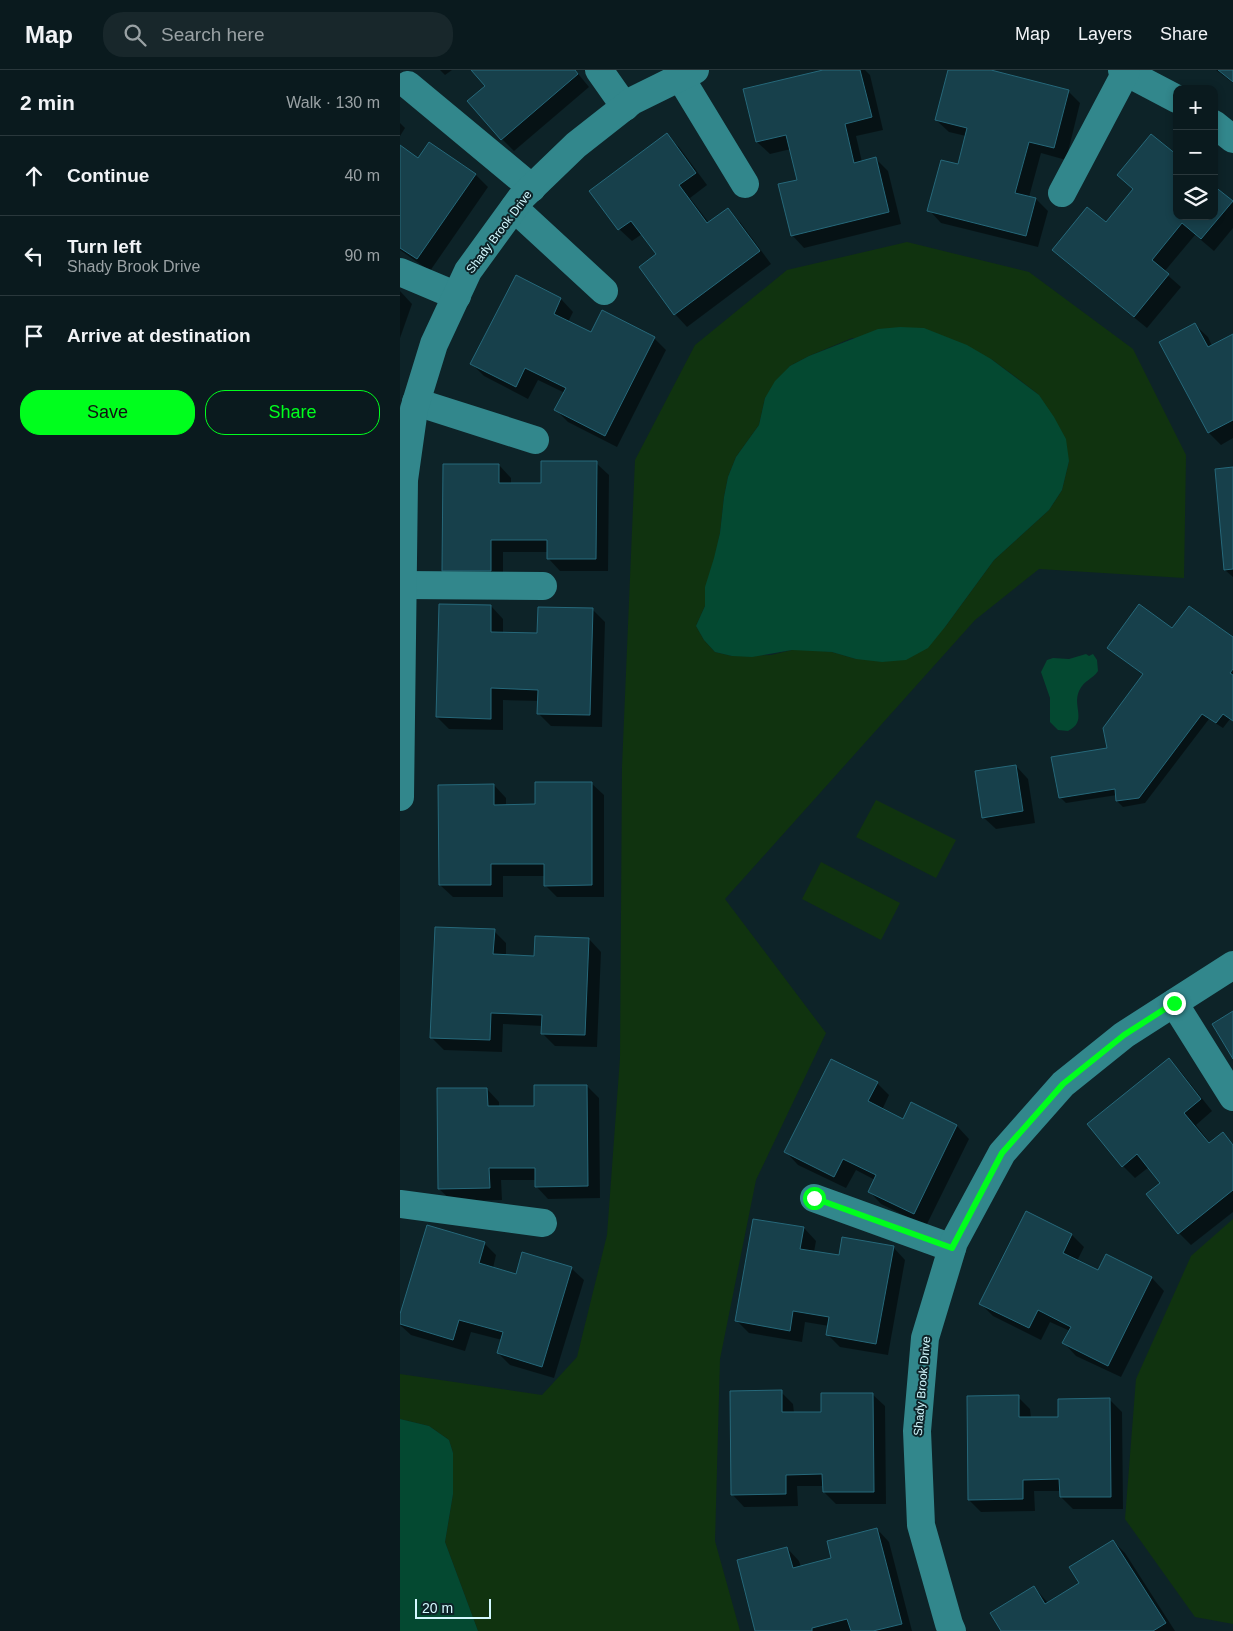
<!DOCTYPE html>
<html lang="en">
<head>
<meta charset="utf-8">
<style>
	:root { --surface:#0a1a1e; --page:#18272b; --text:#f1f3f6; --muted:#99a1a4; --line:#2a383c; --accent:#00fe1d }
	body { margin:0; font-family:Arial,sans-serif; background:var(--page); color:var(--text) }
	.controls { position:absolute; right:15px; top:15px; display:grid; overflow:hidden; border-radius:10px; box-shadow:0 2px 8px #0003 }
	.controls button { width:45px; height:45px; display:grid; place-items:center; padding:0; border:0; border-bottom:1px solid var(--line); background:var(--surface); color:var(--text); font:25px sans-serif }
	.scale { position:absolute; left:15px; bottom:12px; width:76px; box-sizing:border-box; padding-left:5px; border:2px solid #d3f9ff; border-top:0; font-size:14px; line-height:18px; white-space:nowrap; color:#d3f9ff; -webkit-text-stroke:4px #0d2328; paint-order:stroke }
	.stop { position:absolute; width:15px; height:15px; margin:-11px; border:4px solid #00fe1d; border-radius:50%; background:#fff }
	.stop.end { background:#00fe1d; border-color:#fff; box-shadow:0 1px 5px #0008 }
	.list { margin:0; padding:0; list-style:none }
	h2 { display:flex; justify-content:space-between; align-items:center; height:65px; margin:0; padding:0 20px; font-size:21px }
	h2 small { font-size:16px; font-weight:400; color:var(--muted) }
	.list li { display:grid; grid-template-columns:32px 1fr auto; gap:15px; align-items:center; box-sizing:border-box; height:80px; padding:0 20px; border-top:1px solid var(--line) }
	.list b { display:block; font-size:19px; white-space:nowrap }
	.list p { margin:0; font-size:16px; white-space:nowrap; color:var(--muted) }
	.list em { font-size:16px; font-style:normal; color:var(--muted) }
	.actions { display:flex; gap:10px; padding:15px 20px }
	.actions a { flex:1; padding:11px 0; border:1px solid var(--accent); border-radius:20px; text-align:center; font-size:18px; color:var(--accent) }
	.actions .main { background:var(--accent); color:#111 }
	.icon { flex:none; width:28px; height:28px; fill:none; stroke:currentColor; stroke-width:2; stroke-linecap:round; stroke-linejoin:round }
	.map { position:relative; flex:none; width:833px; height:1561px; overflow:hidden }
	header { display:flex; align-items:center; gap:30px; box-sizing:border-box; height:70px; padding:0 25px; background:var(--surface); border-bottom:1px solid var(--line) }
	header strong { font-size:24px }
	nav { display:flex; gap:28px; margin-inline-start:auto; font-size:18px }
	.search { width:350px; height:45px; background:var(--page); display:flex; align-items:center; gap:12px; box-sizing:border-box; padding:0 18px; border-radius:20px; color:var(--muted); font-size:19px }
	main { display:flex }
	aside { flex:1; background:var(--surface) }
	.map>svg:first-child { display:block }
	.green { fill:#10330f; fill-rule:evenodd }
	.water { fill:#044931 }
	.shadow { fill:#0007 }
	.building { fill:#17404b; stroke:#26687a }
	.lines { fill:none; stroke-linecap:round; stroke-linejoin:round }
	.minor { stroke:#32878c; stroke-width:28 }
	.route { stroke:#00fe1d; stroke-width:6 }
	.labels { text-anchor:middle; stroke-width:4; stroke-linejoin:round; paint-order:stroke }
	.street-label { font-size:12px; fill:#d3f9ff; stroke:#0d2328 }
</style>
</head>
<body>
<header>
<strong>Map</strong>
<div class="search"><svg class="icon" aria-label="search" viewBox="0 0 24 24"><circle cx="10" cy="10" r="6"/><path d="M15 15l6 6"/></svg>Search here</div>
<nav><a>Map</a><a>Layers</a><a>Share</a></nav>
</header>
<main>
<aside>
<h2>2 min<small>Walk · 130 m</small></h2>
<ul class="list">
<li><svg class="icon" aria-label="ahead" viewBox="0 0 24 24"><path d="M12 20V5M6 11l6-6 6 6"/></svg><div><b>Continue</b></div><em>40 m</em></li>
<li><svg class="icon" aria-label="left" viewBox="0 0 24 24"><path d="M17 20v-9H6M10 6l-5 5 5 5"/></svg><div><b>Turn left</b><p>Shady Brook Drive</p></div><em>90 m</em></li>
<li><svg class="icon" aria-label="arrive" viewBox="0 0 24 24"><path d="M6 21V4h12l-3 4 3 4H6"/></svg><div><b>Arrive at destination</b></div></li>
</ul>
<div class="actions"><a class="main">Save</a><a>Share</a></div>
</aside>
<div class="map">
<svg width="833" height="1561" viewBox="0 0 833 1561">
	<rect width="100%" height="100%" fill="#0d2328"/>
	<g class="green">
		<path d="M 507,172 L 629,202 L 733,279 L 786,385 L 784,508 L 639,499 L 575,550 L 325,829 L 426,963 L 356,1110 L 320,1289 L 315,1471 L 340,1561 L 78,1561 L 45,1472 L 53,1424 L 53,1383 L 49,1370 L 29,1356 L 0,1349 L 0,1304 L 142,1325 L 177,1287 L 207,1165 L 220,988 L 222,697 L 235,390 L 295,275 L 387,200 ZM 452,268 L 591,289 L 617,308 L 639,325 L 669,391 L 662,420 L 649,440 L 594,490 L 545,557 L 456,589 L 432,582 L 414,580 L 392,580 L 371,585 L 332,586 L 315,582 L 304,570 L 296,556 L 305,536 L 320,463 L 324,427 L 328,407 L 336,387 L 359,355 L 365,328 L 390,296 L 409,286 Z"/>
		<path d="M 476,730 L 556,770 L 536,808 L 456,767 Z"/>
		<path d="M 421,792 L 500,833 L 481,870 L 402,829 Z"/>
		<path d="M 833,1149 L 833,1554 L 795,1547 L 725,1449 L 736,1309 L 791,1186 Z"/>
	</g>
	<g class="water">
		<path d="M 500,257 L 524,258 L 567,275 L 591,289 L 639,325 L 654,347 L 666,369 L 669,391 L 662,420 L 649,440 L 594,490 L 545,557 L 528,578 L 506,590 L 482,592 L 456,589 L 432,582 L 392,580 L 352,587 L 332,586 L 315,582 L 304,570 L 296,556 L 305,536 L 305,517 L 314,488 L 320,463 L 324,427 L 328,407 L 336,387 L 359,355 L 365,328 L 375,311 L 390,296 L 409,286 L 478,259 Z"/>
		<path d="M 686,584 L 689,586 L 693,584 L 697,590 L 698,601 C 692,610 685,609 679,621 C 672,637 688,651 668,661 L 658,660 L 650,652 L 650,628 L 641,602 L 647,590 L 653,588 L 669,589 Z"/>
		<path d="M 0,1349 L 29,1356 L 49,1370 L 53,1383 L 53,1424 L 45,1472 L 78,1561 L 0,1561 Z"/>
	</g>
	<g class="shadow">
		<path d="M 40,0 L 52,0 L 45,5 Z"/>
		<path d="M 73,0 L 175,0 L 189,17 L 114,81 L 102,69 L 87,16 Z"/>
		<path d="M 428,0 L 465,0 L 470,5 L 483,60 L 456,66 L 462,92 L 476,89 L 488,101 L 501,154 L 404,178 L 392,165 L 399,111 L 391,79 L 370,84 L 357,72 Z"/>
		<path d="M 549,0 L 585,0 L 668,21 L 680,33 L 666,90 L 641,83 L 629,127 L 636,129 L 648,141 L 638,177 L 541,153 L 529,140 L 559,96 L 566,66 L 549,62 L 536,50 Z"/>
		<path d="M 816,0 L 833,0 L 833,13 Z"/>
		<path d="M 0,53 L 5,58 L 0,66 Z"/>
		<path d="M 266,65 L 279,77 L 307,115 L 290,128 L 309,153 L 327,140 L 340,152 L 371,194 L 287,257 L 275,244 L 258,185 L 242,164 L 232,171 L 219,159 Z"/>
		<path d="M 29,74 L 76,105 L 88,117 L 30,201 L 0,180 L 0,77 L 18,90 Z"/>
		<path d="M 718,105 L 777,146 L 814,146 L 814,117 L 833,133 L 833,158 L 814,181 L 795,165 L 764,202 L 781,217 L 747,258 L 666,192 L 654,180 L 706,154 L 734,120 Z"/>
		<path d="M 116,207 L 161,229 L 173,242 L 168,252 L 191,264 L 254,268 L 266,280 L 217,377 L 168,352 L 156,340 L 165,323 L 138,310 L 128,329 L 84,306 L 72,294 Z"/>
		<path d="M 0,221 L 12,234 L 0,268 Z"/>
		<path d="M 795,255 L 808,267 L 812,276 L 833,265 L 833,368 L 821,375 L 809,363 Z"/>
		<path d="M 196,393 L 209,405 L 208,501 L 160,501 L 148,488 L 148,482 L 103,482 L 103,513 L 56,513 L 44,500 L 99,395 L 111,408 L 111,414 L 142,414 Z"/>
		<path d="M 833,399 L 833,507 L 825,500 Z"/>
		<path d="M 91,536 L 103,549 L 103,563 L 138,564 L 193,540 L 205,552 L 202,657 L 151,656 L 139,644 L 139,631 L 103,630 L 103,660 L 49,659 L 37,647 Z"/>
		<path d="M 773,560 L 833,569 L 833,651 L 830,649 L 823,658 L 809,649 L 745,733 L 723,737 L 717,731 L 717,725 L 666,733 L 660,727 L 708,679 L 744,605 L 708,578 Z"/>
		<path d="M 616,696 L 628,709 L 635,753 L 596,759 L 583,747 Z"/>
		<path d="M 191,713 L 204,725 L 204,827 L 157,827 L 145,815 L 145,806 L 103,806 L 103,827 L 53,827 L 40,815 L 94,715 L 106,728 L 106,736 L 136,735 Z"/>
		<path d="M 94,861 L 106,873 L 106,886 L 135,887 L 189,869 L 201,882 L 197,977 L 155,976 L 143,964 L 143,956 L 103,954 L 102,982 L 44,980 L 31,967 Z"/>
		<path d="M 769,990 L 781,1002 L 812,1041 L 796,1055 L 810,1073 L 822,1063 L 833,1074 L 833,1142 L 791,1175 L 779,1163 L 762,1113 L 749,1097 L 735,1108 L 723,1096 Z"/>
		<path d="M 477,1013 L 489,1025 L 482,1040 L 504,1051 L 511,1034 L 557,1056 L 569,1069 L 526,1156 L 481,1134 L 469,1121 L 475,1110 L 456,1100 L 446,1118 L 398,1095 L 386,1082 Z"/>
		<path d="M 187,1016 L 199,1028 L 200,1128 L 148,1129 L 136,1116 L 136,1110 L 101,1110 L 102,1130 L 52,1131 L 39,1119 L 87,1019 L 99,1032 L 99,1038 L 135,1037 Z"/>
		<path d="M 404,1158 L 416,1171 L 414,1182 L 440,1187 L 493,1177 L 505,1190 L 488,1285 L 440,1277 L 428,1265 L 429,1256 L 405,1252 L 402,1272 L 349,1263 L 337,1251 Z"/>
		<path d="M 672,1165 L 684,1177 L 677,1191 L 698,1202 L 706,1186 L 752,1208 L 764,1221 L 721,1307 L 676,1286 L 664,1273 L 670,1261 L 650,1252 L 641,1270 L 593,1246 L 581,1234 Z"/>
		<path d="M 84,1173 L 96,1185 L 93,1198 L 117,1205 L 171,1198 L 184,1210 L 154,1308 L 110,1295 L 98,1283 L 102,1270 L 71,1262 L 65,1281 L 11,1265 L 0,1255 L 0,1248 Z"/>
		<path d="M 381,1322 L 393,1334 L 394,1343 L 422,1343 L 472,1324 L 485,1336 L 486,1434 L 436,1434 L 424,1422 L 424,1416 L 397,1416 L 398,1436 L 344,1437 L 332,1424 Z"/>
		<path d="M 618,1327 L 630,1339 L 631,1348 L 659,1348 L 709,1329 L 722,1342 L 723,1439 L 673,1439 L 661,1427 L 661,1421 L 634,1421 L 635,1441 L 581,1442 L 569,1430 Z"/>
		<path d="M 477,1459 L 489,1472 L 512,1561 L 357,1561 L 387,1478 L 399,1491 L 401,1497 L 433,1489 Z"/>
		<path d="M 713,1471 L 725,1483 L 775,1561 L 602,1561 L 634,1517 L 648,1533 L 680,1513 Z"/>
	</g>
	<g class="building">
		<path d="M 71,0 L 175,0 L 178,4 L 101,70 L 67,31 L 85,16 Z"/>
		<path d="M 423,0 L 460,0 L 472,47 L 445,54 L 454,93 L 476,87 L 489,142 L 391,166 L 378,114 L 397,110 L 386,65 L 356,72 L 343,19 Z"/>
		<path d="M 548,0 L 591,0 L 669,20 L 654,78 L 629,72 L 615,123 L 636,128 L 626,166 L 527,141 L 541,90 L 558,94 L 567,58 L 535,50 Z"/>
		<path d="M 818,0 L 833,0 L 833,12 Z"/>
		<path d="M 267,63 L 296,103 L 279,115 L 307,153 L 328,138 L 360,181 L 274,245 L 239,197 L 256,184 L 231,151 L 218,160 L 189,121 Z"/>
		<path d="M 751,64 L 777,85 L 777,146 L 814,146 L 814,116 L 833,131 L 801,169 L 782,153 L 752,190 L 769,204 L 734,247 L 652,180 L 687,137 L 706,152 L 733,119 L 717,105 Z"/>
		<path d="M 29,72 L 76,104 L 17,189 L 0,178 L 0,75 L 18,88 Z"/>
		<path d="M 116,205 L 161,228 L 154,244 L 191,262 L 202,240 L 255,267 L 205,366 L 154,340 L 166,318 L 125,298 L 116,317 L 70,294 Z"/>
		<path d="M 795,253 L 808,277 L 833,264 L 833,350 L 808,363 L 759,272 Z"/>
		<path d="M 141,391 L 197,391 L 196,489 L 147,489 L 147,470 L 91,470 L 91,501 L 42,501 L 43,394 L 99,394 L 99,413 L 141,413 Z"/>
		<path d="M 833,397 L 833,499 L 824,500 L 815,399 Z"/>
		<path d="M 39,534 L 91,535 L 91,562 L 137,563 L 138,537 L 193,538 L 190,645 L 137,644 L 138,620 L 91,618 L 91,649 L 36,647 Z"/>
		<path d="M 739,534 L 772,558 L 789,536 L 833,567 L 833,599 L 830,603 L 833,605 L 833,651 L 823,644 L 816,653 L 802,644 L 739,728 L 716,731 L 715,719 L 659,728 L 651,687 L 707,678 L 703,658 L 743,604 L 707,578 Z"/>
		<path d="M 616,695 L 623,741 L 582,748 L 575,701 Z"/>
		<path d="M 135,712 L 192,712 L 192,815 L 144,816 L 144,794 L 91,794 L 91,815 L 39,815 L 38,715 L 94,714 L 94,735 L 135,734 Z"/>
		<path d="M 35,857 L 95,859 L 93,884 L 134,886 L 135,866 L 189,868 L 185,965 L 141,964 L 142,945 L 91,943 L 90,970 L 30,968 Z"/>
		<path d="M 833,941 L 833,989 L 812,954 Z"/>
		<path d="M 769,988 L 801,1029 L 784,1043 L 809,1073 L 823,1062 L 833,1075 L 833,1120 L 778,1164 L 746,1124 L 760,1113 L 737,1084 L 722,1097 L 687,1054 Z"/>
		<path d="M 431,989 L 478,1012 L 468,1031 L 503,1049 L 511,1032 L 557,1055 L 514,1144 L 468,1122 L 476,1105 L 443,1089 L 434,1107 L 384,1082 Z"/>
		<path d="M 134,1015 L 187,1015 L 188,1116 L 135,1117 L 135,1098 L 89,1098 L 90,1118 L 38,1119 L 37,1018 L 87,1018 L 88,1036 L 134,1036 Z"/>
		<path d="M 626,1141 L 672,1164 L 663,1183 L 698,1200 L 706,1184 L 752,1207 L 708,1296 L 662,1273 L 671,1257 L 638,1240 L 629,1258 L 579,1234 Z"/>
		<path d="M 353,1149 L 404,1157 L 400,1179 L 439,1185 L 442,1167 L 494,1176 L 476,1274 L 426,1265 L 429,1247 L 393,1241 L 390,1261 L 335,1251 Z"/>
		<path d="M 27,1155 L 85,1172 L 79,1193 L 116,1204 L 122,1182 L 172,1197 L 142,1297 L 97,1283 L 103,1262 L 59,1250 L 53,1270 L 0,1254 L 0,1244 Z"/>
		<path d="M 382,1320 L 382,1342 L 421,1342 L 421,1323 L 473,1323 L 474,1422 L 423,1422 L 422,1404 L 386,1405 L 386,1424 L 331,1425 L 330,1321 Z"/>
		<path d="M 619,1325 L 619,1347 L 658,1347 L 658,1329 L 710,1328 L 711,1427 L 660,1427 L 659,1409 L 623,1410 L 623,1429 L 568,1430 L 567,1326 Z"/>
		<path d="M 477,1458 L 502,1554 L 473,1561 L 451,1561 L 447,1549 L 412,1558 L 412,1561 L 355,1561 L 337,1490 L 387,1477 L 393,1498 L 431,1488 L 427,1471 Z"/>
		<path d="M 713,1470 L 766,1553 L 753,1561 L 601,1561 L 590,1543 L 634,1516 L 645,1534 L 679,1513 L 669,1497 Z"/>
	</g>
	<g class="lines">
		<g class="minor">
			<path d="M 199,0 L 225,37"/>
			<path d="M 722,0 L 777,29"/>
			<path d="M 280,7 L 345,114"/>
			<path d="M 8,15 L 132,118"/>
			<path d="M 814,54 L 833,69"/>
			<path d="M 662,123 L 726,2"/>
			<path d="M 114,138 L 204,221"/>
			<path d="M 0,202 L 57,226"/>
			<path d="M 16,332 L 135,370"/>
			<path d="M 2,515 L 143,516"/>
			<path d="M 0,727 L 4,410 L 14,339 L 34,274 L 68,201 L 121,128 L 176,75 L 232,31 L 295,0"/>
			<path d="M 774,933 L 833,1027"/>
			<path d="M 414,1128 L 552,1178"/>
			<path d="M 0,1134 L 143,1153"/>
			<path d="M 552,1561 L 549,1554 L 521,1455 L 517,1361 L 525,1268 L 554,1172 L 602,1083 L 663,1014 L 724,965 L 833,895"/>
		</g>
	</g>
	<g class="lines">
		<path class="route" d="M 414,1128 L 552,1178 L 602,1083 L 663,1014 L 724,965 L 774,933"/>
	</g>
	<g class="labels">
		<g class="street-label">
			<text transform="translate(99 162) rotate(-53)" y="4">Shady Brook Drive</text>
			<text transform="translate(522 1316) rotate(-85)" y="4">Shady Brook Drive</text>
		</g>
	</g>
</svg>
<div class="controls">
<button>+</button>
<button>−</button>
<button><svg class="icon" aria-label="layers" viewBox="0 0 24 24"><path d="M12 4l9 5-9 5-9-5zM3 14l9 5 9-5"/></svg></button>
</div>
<div class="scale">20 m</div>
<div class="stop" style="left:414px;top:1128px"></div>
<div class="stop end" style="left:774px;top:933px"></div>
</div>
</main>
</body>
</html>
